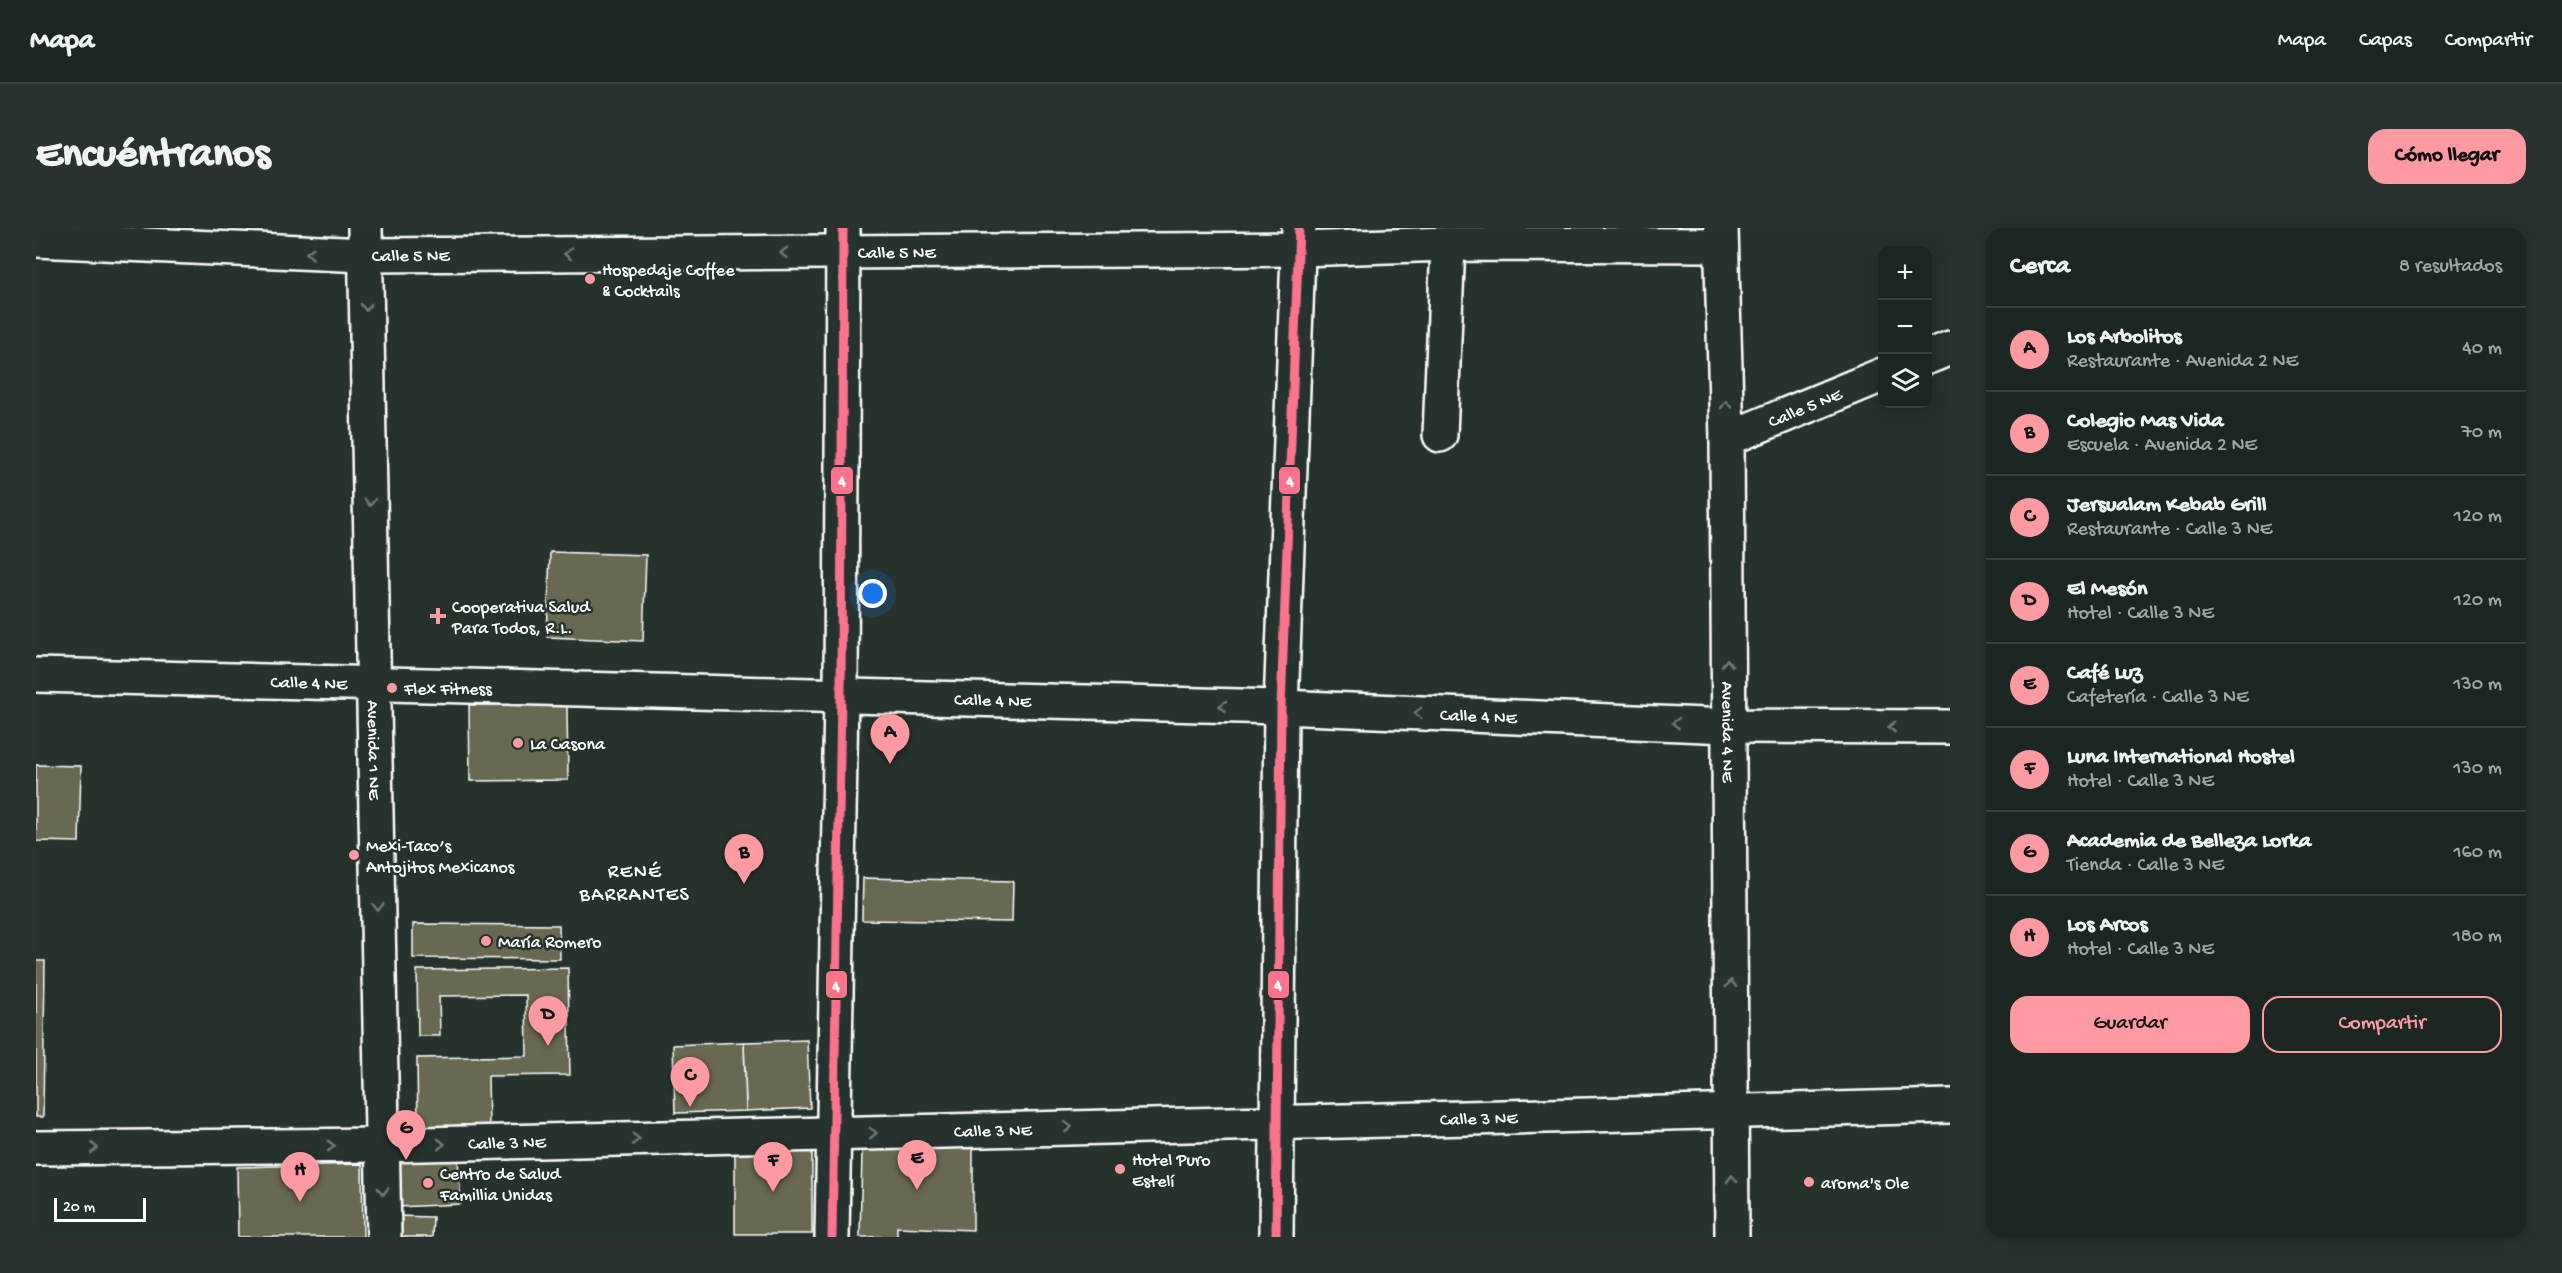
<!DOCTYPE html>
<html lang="es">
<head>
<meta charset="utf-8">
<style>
	:root { --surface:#1c2622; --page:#29322f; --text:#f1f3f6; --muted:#a0a5a5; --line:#3a4340; --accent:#ff9aa2 }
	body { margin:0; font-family:"Gochi Hand",sans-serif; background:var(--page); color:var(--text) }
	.controls { position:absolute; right:18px; top:18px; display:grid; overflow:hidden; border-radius:12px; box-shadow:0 3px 15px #0003 }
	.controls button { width:54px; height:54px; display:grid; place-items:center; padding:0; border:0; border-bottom:2px solid var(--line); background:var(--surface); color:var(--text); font:30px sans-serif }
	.scale { position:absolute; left:18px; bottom:15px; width:92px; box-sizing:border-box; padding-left:6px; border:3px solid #fff; border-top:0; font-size:16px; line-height:21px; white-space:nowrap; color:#fff; -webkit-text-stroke:4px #26332d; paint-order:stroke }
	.you { position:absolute; left:837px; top:366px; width:21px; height:21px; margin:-15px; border:4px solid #fff; border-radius:50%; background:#1a73e8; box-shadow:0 0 0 9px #1a73e833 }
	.badge { display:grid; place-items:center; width:39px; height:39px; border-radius:50%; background:var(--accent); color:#111; font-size:20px; font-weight:700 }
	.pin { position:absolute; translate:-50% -50px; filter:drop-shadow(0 2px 3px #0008) }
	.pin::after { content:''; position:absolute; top:32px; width:21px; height:18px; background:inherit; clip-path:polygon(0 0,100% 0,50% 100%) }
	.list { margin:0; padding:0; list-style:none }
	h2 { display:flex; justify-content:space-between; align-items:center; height:78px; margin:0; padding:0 24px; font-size:26px }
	h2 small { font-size:20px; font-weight:400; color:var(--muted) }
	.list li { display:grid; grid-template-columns:39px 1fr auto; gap:18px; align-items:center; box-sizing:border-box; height:84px; padding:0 24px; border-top:2px solid var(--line) }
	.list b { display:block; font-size:22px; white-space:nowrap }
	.list p { margin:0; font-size:20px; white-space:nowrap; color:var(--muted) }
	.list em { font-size:20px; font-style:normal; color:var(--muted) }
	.actions { display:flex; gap:12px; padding:18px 24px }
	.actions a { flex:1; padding:14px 0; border:2px solid var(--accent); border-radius:18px; text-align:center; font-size:21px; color:var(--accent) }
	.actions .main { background:var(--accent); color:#111 }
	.icon { flex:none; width:33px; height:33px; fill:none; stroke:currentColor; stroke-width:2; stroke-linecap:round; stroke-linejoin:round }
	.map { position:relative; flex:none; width:1914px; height:1009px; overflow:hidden; border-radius:18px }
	header { display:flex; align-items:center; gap:36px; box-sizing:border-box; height:84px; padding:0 30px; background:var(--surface); border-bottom:2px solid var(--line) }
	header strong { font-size:28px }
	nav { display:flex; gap:33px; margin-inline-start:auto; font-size:21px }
	.intro { display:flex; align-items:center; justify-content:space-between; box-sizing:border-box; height:144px; padding:0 36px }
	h1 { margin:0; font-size:42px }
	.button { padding:15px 27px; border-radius:18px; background:var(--accent); color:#111; font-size:21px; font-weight:700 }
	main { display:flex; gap:36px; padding:0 36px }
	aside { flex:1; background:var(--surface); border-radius:18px; box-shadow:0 3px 15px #0003 }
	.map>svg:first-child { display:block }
	.building { fill:#676752; stroke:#fff; stroke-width:1.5 }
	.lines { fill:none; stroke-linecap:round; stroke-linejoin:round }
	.minor-casing { stroke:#fff; stroke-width:38 }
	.minor { stroke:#26332d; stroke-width:33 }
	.bus-1-casing { stroke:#26332d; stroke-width:14 }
	.bus-1 { stroke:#fc738d; stroke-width:9 }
	.oneway { stroke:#727a76 }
	.poi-dot { fill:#ff9aa2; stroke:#26332d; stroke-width:2 }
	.labels { text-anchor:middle; stroke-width:5; stroke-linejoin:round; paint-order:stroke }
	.street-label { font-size:18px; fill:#fff; stroke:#26332d }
	.poi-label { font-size:18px; fill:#fff; stroke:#26332d; text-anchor:start }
	.neighbourhood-label { font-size:20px; letter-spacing:1.5px; fill:#fff; stroke:#26332d }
	.line-badge { stroke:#26332d; stroke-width:2 }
	.badge-label { font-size:16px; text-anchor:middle; font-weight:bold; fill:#fff }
</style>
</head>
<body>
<header>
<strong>Mapa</strong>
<nav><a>Mapa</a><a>Capas</a><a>Compartir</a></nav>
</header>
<div class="intro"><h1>Encuéntranos</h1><a class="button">Cómo llegar</a></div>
<main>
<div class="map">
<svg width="1914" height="1009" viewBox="0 0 1914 1009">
	<rect width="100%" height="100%" fill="#26332d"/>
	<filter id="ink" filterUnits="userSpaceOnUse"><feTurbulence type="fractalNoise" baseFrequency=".0167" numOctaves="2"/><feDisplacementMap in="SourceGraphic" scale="12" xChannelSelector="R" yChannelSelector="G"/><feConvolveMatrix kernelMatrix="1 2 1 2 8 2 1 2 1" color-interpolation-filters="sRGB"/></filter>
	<g filter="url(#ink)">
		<g class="building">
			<path d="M 514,324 L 610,327 L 607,413 L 511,409 Z"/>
			<path d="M 433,477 L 531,477 L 532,552 L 434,553 Z"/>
			<path d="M 0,537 L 45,538 L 43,614 L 0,613 Z"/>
			<path d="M 827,650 L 977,653 L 976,694 L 826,692 Z"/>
			<path d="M 377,696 L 523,697 L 524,731 L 377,730 Z"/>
			<path d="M 0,733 L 9,733 L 7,889 L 0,889 Z"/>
			<path d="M 532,740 L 534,847 L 452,848 L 453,900 L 382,901 L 381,830 L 491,828 L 490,767 L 403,768 L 404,808 L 382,808 L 381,742 Z"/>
			<path d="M 771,812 L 774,880 L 710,883 L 708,814 Z"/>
			<path d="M 708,814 L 710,883 L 639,885 L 637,817 Z"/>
			<path d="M 832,918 L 937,918 L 937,1002 L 861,999 L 861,1009 L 824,1009 L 826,925 Z"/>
			<rect x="699" y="921" width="77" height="85"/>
			<path d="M 422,931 L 425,976 L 362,979 L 360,934 Z"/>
			<path d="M 326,936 L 327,1009 L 202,1009 L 201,939 Z"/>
			<path d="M 359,988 L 397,989 L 396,1009 L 358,1009 Z"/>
		</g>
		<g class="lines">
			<defs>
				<g id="minor">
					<path id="s1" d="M 329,0 L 348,1009"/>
					<path id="s2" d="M 1685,0 L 1691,211 L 1696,1009"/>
					<path id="s3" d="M 0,12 L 329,27 L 1263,21 L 1412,16 L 1685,17"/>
					<path d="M 1892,129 L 1914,120"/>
					<path d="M 1404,207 L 1412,16"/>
					<path id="s4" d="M 1691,211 L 1846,147"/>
					<path id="s5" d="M 0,447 L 1245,479 L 1692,498 L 1914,499"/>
					<path id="s6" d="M 0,920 L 347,917 L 1914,878"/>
					<path d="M 796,1009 L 805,467 L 807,0"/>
					<path d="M 1240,1009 L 1245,479 L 1263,0"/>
				</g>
			</defs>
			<use href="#minor" class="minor-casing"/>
			<use href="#minor" class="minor"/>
			<defs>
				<g id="bus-1">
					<path d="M 796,1009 L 805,467 L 807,0"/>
					<path d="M 1240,1009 L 1245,479 L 1263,0"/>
				</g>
			</defs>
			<use href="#bus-1" class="bus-1-casing"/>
			<use href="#bus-1" class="bus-1"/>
		</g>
		<defs><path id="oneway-chevron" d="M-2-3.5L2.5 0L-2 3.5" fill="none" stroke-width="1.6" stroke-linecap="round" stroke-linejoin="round" transform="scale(1.5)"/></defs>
		<g class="oneway">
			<use href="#oneway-chevron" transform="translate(274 25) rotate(-177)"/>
			<use href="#oneway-chevron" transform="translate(748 25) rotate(180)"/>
			<use href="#oneway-chevron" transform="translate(532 26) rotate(180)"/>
			<use href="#oneway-chevron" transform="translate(330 79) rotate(89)"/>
			<use href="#oneway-chevron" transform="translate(1690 177) rotate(-92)"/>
			<use href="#oneway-chevron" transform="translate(334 274) rotate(89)"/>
			<use href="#oneway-chevron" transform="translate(1691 435) rotate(-90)"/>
			<use href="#oneway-chevron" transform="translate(1187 478) rotate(-178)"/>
			<use href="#oneway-chevron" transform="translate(1382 485) rotate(-178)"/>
			<use href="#oneway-chevron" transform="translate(1640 495) rotate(-178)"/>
			<use href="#oneway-chevron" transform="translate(1856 499) rotate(-179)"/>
			<use href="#oneway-chevron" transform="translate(342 679) rotate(89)"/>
			<use href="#oneway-chevron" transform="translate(1695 756) rotate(-91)"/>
			<use href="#oneway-chevron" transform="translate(1032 899) rotate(-2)"/>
			<use href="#oneway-chevron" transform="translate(837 905) rotate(-2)"/>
			<use href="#oneway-chevron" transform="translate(600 911) rotate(-1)"/>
			<use href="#oneway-chevron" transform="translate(405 916) rotate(-1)"/>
			<use href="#oneway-chevron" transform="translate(295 918)"/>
			<use href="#oneway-chevron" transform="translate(58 920)"/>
			<use href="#oneway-chevron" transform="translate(1696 951) rotate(-90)"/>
			<use href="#oneway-chevron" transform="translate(347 963) rotate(89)"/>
		</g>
	</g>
	<g class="poi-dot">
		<circle cx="554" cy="51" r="6"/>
		<path d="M399 379h6v6h6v6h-6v6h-6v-6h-6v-6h6z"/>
		<circle cx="356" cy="460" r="6"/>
		<circle cx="482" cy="515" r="6"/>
		<circle cx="318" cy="627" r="6"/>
		<circle cx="450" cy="713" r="6"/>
		<circle cx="1084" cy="941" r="6"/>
		<circle cx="1773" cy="954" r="6"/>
		<circle cx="392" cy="955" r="6"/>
	</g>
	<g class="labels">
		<g class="street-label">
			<text dy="6" stroke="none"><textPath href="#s3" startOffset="861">Calle 5 NE</textPath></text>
			<text dy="6" stroke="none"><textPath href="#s3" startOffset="375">Calle 5 NE</textPath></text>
			<text dy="6" stroke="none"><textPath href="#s4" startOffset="84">Calle 5 NE</textPath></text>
			<text dy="6" stroke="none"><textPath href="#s5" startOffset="273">Calle 4 NE</textPath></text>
			<text dy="6" stroke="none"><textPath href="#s5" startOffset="957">Calle 4 NE</textPath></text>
			<text dy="6" stroke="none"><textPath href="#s5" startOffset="1443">Calle 4 NE</textPath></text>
			<text dy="6" stroke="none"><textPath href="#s2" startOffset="504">Avenida 4 NE</textPath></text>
			<text dy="6" stroke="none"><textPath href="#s1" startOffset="522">Avenida 1 NE</textPath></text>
			<text dy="6" stroke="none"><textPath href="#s6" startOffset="1443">Calle 3 NE</textPath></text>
			<text dy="6" stroke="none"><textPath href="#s6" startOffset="957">Calle 3 NE</textPath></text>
			<text dy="6" stroke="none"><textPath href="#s6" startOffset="471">Calle 3 NE</textPath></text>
		</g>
		<g class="poi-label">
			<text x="566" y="47">Hospedaje Coffee<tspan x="566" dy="21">&amp; Cocktails</tspan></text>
			<text x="416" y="384">Cooperativa Salud<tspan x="416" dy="21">Para Todos, R.L.</tspan></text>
			<text x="368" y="466">Flex Fitness</text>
			<text x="494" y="521">La Casona</text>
			<text x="330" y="623">Mexi-Taco’s<tspan x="330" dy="21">Antojitos Mexicanos</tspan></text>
			<text x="462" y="719">María Romero</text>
			<text x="1096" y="937">Hotel Puro<tspan x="1096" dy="21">Estelí</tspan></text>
			<text x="404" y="951">Centro de Salud<tspan x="404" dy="21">Famillia Unidas</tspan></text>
			<text x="1785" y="960">aroma's Ole</text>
		</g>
		<g class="neighbourhood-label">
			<text x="599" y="649">RENÉ<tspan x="599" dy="23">BARRANTES</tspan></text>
		</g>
	</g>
	<g class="line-badge">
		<rect x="1242" y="238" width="23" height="29" rx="6" fill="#fc738d"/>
		<rect x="794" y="238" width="24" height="29" rx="6" fill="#fc738d"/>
		<rect x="1231" y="742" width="23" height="29" rx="6" fill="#fc738d"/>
		<rect x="789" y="742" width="23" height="29" rx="6" fill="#fc738d"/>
	</g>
	<g class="badge-label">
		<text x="1254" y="258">4</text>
		<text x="806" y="258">4</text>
		<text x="1242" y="762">4</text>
		<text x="800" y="763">4</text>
	</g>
</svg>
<div class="controls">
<button>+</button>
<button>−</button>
<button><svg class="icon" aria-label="layers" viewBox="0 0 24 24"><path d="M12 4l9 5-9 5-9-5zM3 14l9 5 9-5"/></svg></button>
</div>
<div class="scale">20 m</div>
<div class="you"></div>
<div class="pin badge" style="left:854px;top:536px">A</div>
<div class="pin badge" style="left:708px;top:656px">B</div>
<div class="pin badge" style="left:654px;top:879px">C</div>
<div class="pin badge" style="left:512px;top:818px">D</div>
<div class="pin badge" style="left:881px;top:962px">E</div>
<div class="pin badge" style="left:737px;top:964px">F</div>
<div class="pin badge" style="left:370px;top:932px">G</div>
<div class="pin badge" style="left:264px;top:974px">H</div>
</div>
<aside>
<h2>Cerca<small>8 resultados</small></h2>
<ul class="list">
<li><span class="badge">A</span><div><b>Los Arbolitos</b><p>Restaurante · Avenida 2 NE</p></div><em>40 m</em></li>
<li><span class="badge">B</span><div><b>Colegio Mas Vida</b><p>Escuela · Avenida 2 NE</p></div><em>70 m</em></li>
<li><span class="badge">C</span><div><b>Jersualam Kebab Grill</b><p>Restaurante · Calle 3 NE</p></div><em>120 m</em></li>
<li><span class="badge">D</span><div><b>El Mesón</b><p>Hotel · Calle 3 NE</p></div><em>120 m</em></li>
<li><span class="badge">E</span><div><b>Café Luz</b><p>Cafetería · Calle 3 NE</p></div><em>130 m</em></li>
<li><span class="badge">F</span><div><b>Luna International Hostel</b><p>Hotel · Calle 3 NE</p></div><em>130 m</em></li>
<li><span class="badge">G</span><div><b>Academia de Belleza Lorka</b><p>Tienda · Calle 3 NE</p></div><em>160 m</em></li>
<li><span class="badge">H</span><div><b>Los Arcos</b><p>Hotel · Calle 3 NE</p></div><em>180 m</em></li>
</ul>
<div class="actions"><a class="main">Guardar</a><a>Compartir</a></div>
</aside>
</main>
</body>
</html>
